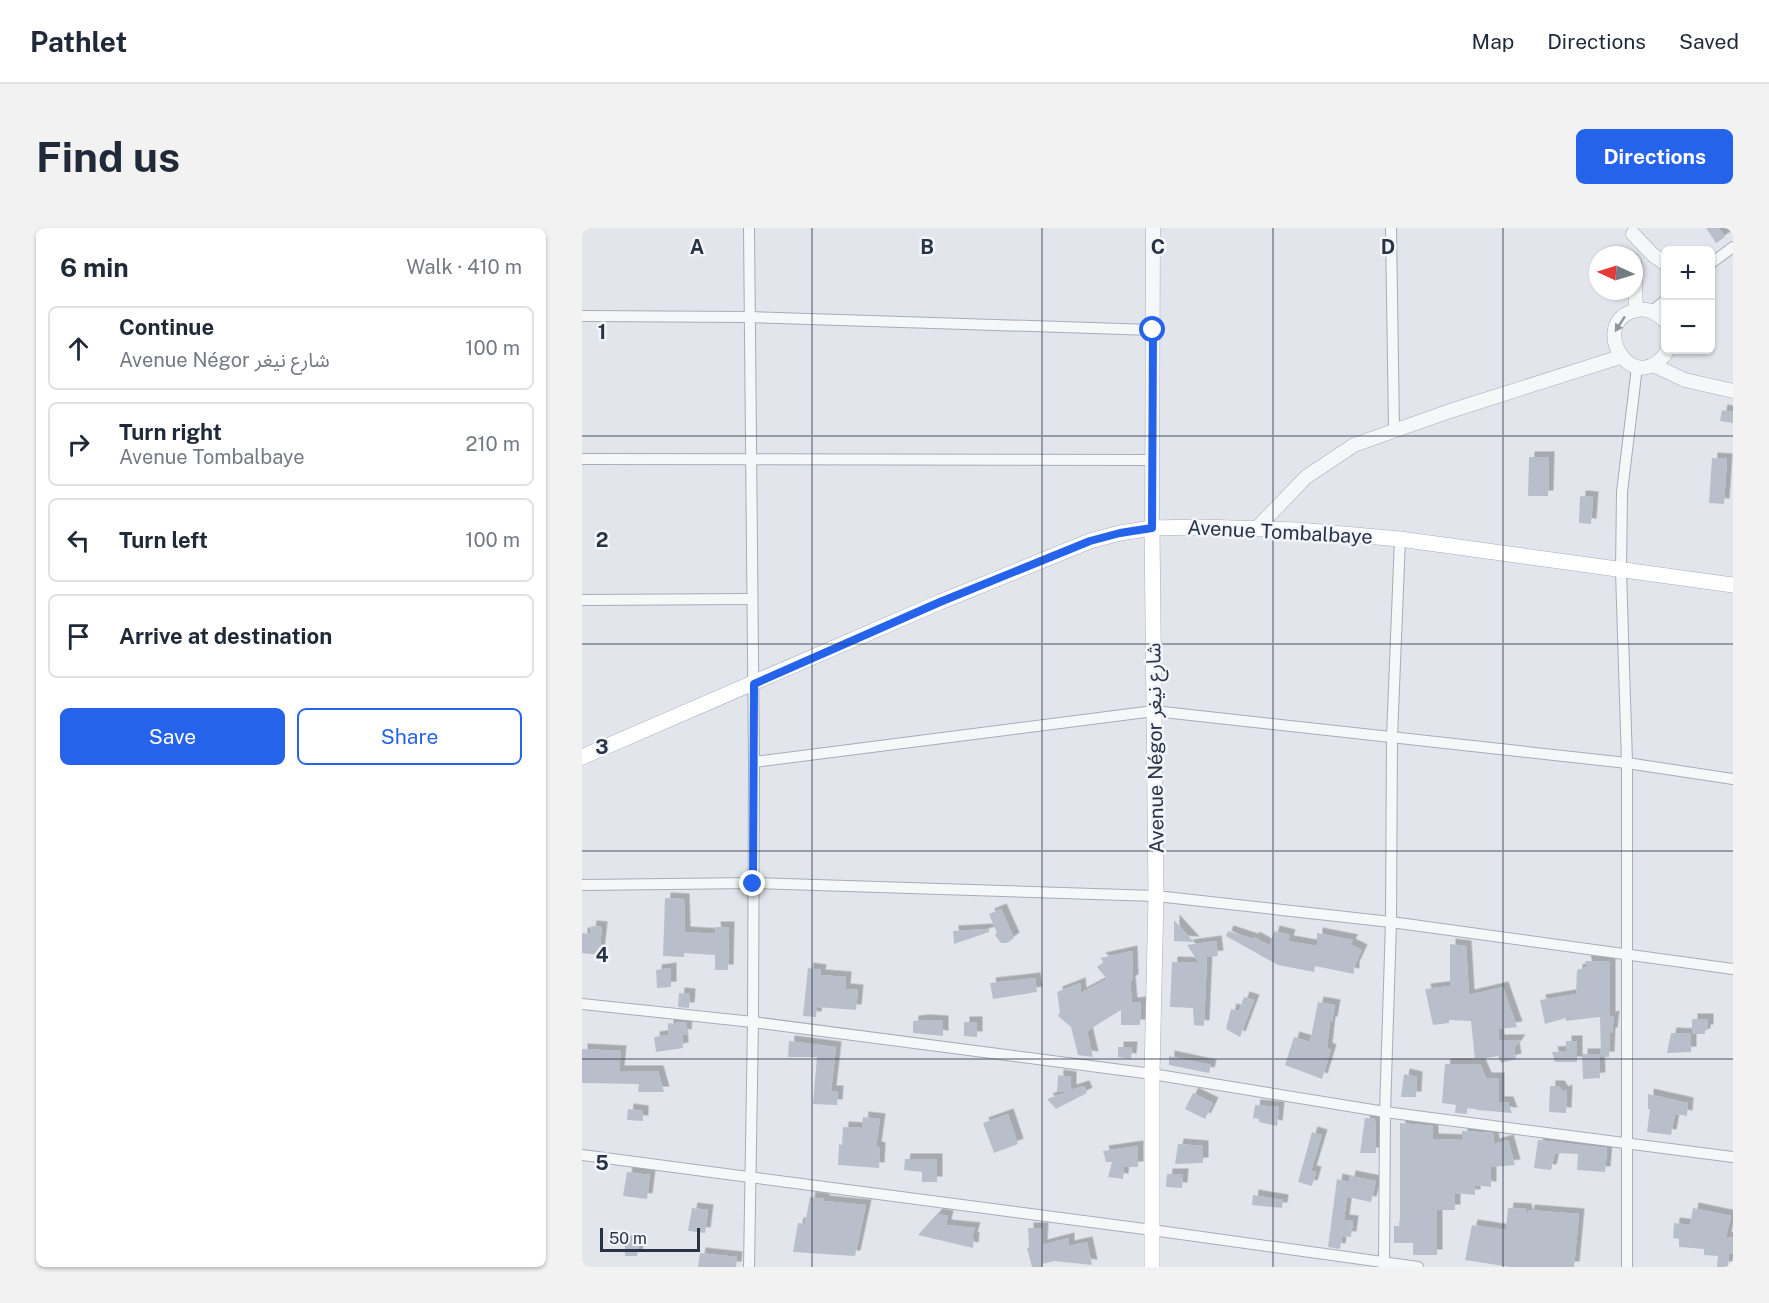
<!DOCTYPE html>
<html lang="en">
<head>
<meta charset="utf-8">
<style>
	:root { --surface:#fff; --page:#f2f2f3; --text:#1f2937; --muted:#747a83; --line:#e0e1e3; --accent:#2563eb }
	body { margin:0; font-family:"Public Sans","Noto Sans Arabic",sans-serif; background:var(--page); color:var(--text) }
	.controls { position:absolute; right:18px; top:18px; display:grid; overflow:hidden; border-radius:9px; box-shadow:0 2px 4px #0004 }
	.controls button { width:54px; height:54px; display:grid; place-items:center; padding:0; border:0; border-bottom:2px solid var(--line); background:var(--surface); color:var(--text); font:30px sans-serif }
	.compass { position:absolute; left:1007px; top:18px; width:54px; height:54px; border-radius:50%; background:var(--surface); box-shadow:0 2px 4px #0004; rotate:274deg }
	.scale { position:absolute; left:18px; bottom:15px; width:100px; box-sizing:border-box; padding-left:6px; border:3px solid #283346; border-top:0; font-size:16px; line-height:21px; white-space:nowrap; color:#283346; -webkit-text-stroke:4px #f2f5f9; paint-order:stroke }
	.stop { position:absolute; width:18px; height:18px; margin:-14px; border:4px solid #2563eb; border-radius:50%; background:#fff }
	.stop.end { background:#2563eb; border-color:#fff; box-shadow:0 2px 6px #0008 }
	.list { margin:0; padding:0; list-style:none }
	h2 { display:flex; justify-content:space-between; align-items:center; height:78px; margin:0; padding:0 24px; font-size:26px }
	h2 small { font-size:20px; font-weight:400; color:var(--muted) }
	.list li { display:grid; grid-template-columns:39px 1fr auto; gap:18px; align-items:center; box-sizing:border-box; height:84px; margin:0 12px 12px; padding:0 12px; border:2px solid var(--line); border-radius:9px }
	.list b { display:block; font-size:22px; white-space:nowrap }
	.list p { margin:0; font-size:20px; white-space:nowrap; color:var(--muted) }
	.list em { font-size:20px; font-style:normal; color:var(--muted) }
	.actions { display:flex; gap:12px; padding:18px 24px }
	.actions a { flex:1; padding:14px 0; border:2px solid var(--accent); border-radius:9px; text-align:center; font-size:21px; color:var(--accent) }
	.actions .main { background:var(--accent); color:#fff }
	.icon { flex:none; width:33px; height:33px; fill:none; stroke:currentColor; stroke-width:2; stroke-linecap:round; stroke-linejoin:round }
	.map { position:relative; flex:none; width:1151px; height:1039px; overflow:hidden; border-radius:9px }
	header { display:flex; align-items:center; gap:36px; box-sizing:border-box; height:84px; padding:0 30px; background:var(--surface); border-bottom:2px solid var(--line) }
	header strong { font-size:28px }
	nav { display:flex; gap:33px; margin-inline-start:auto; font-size:21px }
	.intro { display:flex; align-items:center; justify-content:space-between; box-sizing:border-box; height:144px; padding:0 36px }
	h1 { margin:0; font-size:42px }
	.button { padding:15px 27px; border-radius:9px; background:var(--accent); color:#fff; font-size:21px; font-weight:700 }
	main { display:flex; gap:36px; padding:0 36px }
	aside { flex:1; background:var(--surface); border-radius:9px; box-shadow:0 2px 4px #0004 }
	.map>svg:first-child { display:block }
	.building { fill:#b9bfca; filter:url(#shadow) }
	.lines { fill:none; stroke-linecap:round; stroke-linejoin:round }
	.minor-casing { stroke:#a6adb7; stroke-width:12 }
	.tertiary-casing { stroke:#a6adb7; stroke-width:15 }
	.secondary-casing { stroke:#a6adb7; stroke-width:16 }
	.minor { stroke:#f5f7f9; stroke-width:10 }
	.tertiary { stroke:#f5f7f9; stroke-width:14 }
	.secondary { stroke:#fff; stroke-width:15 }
	.oneway { fill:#8e95a0 }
	.route { stroke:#2563eb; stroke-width:8 }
	.grid { fill:none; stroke:#283346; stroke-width:1.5; stroke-opacity:0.55 }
	.labels { text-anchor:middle; stroke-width:5; stroke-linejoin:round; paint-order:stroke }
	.street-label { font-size:20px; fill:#283346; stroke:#f2f5f9 }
	.grid-label { font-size:20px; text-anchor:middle; font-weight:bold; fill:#283346; stroke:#f2f5f9; stroke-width:5; stroke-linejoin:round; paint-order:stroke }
</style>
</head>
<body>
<header>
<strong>Pathlet</strong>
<nav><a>Map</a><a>Directions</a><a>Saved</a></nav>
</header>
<div class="intro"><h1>Find us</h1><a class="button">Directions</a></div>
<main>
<aside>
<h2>6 min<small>Walk · 410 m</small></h2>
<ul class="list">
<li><svg class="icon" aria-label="ahead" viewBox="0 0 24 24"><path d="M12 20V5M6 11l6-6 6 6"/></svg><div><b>Continue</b><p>Avenue Négor شارع نيغر</p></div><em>100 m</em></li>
<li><svg class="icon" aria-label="right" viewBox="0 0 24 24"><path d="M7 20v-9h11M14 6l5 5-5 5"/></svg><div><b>Turn right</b><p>Avenue Tombalbaye</p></div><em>210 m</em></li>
<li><svg class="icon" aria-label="left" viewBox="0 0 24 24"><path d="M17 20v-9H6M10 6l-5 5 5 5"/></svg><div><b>Turn left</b></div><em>100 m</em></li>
<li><svg class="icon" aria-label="arrive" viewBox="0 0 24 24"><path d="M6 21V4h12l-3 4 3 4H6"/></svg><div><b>Arrive at destination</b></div></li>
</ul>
<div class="actions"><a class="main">Save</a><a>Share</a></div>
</aside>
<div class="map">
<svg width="1151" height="1039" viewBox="0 0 1151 1039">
	<defs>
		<filter id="shadow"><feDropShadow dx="5.5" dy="-5.5" stdDeviation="0" flood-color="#0004"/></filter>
	</defs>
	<rect width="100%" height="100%" fill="#e2e6ec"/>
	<g class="building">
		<path d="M 1124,0 L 1137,0 L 1143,9 L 1134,15 Z"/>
		<path d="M 1140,182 L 1151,184 L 1151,195 L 1138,193 Z"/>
		<path d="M 947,229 L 967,229 L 966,268 L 946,268 Z"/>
		<path d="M 1130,230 L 1145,231 L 1142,276 L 1127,275 Z"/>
		<path d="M 998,268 L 1011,269 L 1009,296 L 997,295 Z"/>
		<path d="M 83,670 L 102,671 L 103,704 L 134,706 L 133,699 L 147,699 L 146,742 L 133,742 L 133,727 L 102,725 L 102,729 L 81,728 Z"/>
		<path d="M 419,681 L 432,710 L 425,715 L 419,715 L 413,707 L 415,705 L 407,686 Z"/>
		<path d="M 592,692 L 612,714 L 592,713 Z"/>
		<path d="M 9,698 L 20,699 L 17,727 L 0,725 L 0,705 L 8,706 Z"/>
		<path d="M 407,701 L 407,704 L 372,716 L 371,703 Z"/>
		<path d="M 646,703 L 671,711 L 672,709 L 688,718 L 692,703 L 708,707 L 706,713 L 735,718 L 735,705 L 771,712 L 768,716 L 780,722 L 772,739 L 772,746 L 733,738 L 732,744 L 696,737 L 644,708 Z"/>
		<path d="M 634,713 L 636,728 L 625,729 L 622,798 L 612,797 L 611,780 L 588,779 L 590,734 L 617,735 L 605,717 Z"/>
		<path d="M 868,716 L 884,718 L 887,767 L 921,759 L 935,799 L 916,801 L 917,812 L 938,812 L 932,820 L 934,831 L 919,835 L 916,828 L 893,832 L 889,793 L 867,792 L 867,795 L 851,797 L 843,761 L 868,758 Z"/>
		<path d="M 550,723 L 551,752 L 548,753 L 550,775 L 559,774 L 558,797 L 539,797 L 539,782 L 505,803 L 511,829 L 496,827 L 489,799 L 476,788 L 478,784 L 475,764 L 498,755 L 499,765 L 525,751 L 515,739 L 522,734 L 518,730 Z"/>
		<path d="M 1003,733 L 1028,734 L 1028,789 L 1032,788 L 1030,805 L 1028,805 L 1027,829 L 1019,829 L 1018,789 L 984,793 L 984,790 L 963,796 L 958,772 L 994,766 L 995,742 L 1005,739 Z"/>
		<path d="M 89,740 L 89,759 L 75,760 L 74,742 Z"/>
		<path d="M 226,740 L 239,742 L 238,747 L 264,749 L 263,761 L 276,762 L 274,782 L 235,779 L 234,789 L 221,788 Z"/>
		<path d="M 453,750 L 455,764 L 411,771 L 408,755 Z"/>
		<path d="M 97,765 L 108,766 L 107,780 L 96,779 Z"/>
		<path d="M 662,769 L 672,772 L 658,809 L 644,801 L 649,781 L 657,783 Z"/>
		<path d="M 736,774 L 753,777 L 750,794 L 748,794 L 745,820 L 749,822 L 740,851 L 703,837 L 712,809 L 728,814 Z"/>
		<path d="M 1110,791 L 1126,791 L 1126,802 L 1123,802 L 1123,806 L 1110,806 Z"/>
		<path d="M 342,792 L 361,793 L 361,808 L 331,805 L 331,793 Z"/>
		<path d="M 95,794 L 105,795 L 104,807 L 100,806 L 101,820 L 74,824 L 72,809 L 86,807 L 86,795 L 94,796 Z"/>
		<path d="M 382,794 L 395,794 L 395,809 L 382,808 Z"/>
		<path d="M 1089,805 L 1109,806 L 1109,824 L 1085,825 Z"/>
		<path d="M 207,813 L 254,819 L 249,863 L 256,863 L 255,877 L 231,876 L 235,829 L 206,829 Z"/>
		<path d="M 984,813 L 995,813 L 995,834 L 973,834 L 970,824 L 984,823 Z"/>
		<path d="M 536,819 L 550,819 L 549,831 L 536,829 Z"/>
		<path d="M 0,821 L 39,823 L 37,843 L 76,843 L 82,864 L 56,864 L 57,856 L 0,855 Z"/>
		<path d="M 1000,826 L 1017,826 L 1018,850 L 1001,851 Z"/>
		<path d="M 587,828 L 629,837 L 627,845 L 587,837 Z"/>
		<path d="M 863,836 L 898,836 L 904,850 L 917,850 L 917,874 L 926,874 L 930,885 L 896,882 L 885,879 L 885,886 L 873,885 L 874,877 L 860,875 Z"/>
		<path d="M 822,846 L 835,849 L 834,869 L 819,869 Z"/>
		<path d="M 476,847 L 489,849 L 489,862 L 502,858 L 505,865 L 474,881 L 465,871 L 485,864 L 475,864 Z"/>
		<path d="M 968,858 L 977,858 L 981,864 L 985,862 L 984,885 L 967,884 Z"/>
		<path d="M 611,865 L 631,875 L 623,891 L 603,881 Z"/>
		<path d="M 1066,866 L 1106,875 L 1105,888 L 1093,886 L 1089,907 L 1065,904 L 1068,881 L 1066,881 Z"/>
		<path d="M 673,877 L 697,879 L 695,898 L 677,894 L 677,891 L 671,890 Z"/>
		<path d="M 46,881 L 61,883 L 61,893 L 45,892 Z"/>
		<path d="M 426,886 L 436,916 L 412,925 L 401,895 Z"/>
		<path d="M 281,889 L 298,891 L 294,919 L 298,920 L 297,940 L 256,937 L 257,916 L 260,917 L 261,899 L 280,900 Z"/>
		<path d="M 783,890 L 793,891 L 794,925 L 778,925 Z"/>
		<path d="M 818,895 L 851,898 L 851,911 L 880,912 L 880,903 L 911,905 L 912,916 L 926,912 L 933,937 L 909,939 L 909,959 L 893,957 L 893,967 L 873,965 L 873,982 L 855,982 L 855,1027 L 831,1027 L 831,1015 L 812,1015 L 812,998 L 818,998 Z"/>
		<path d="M 730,904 L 740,907 L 729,943 L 734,944 L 730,958 L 716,954 Z"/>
		<path d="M 956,912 L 1025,920 L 1023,944 L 995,942 L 996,926 L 973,925 L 969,942 L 952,940 Z"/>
		<path d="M 596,916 L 621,918 L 621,935 L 593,936 Z"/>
		<path d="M 556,918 L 556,939 L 542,939 L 541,951 L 526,949 L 530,934 L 524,934 L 521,923 Z"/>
		<path d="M 323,931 L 355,931 L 355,954 L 340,954 L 340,944 L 322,942 Z"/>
		<path d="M 45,944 L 68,947 L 65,971 L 41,968 Z"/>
		<path d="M 585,946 L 601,946 L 600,960 L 584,959 Z"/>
		<path d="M 768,948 L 794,953 L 789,974 L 765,969 L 762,992 L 771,993 L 769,1009 L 760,1008 L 758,1021 L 746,1019 L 755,951 L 767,954 Z"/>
		<path d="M 671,967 L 701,972 L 700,980 L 670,977 Z"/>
		<path d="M 228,969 L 242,971 L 242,973 L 284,977 L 273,1028 L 211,1024 L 216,995 L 223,996 Z"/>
		<path d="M 110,980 L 126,982 L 123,1005 L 106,1003 Z"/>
		<path d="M 926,980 L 944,981 L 946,989 L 947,982 L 997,986 L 992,1039 L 928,1039 L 883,1032 L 890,997 L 924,1002 Z"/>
		<path d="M 1111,980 L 1149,988 L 1144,1009 L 1151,1010 L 1151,1026 L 1147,1026 L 1146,1039 L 1135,1039 L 1136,1028 L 1122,1027 L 1122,1021 L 1097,1019 L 1097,1011 L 1091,1010 L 1092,995 L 1108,997 Z"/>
		<path d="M 355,986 L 366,988 L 364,997 L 393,1000 L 390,1009 L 392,1010 L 391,1020 L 336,1007 Z"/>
		<path d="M 446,1000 L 461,1000 L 460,1017 L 487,1010 L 487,1018 L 505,1014 L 510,1037 L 472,1033 L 460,1036 L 461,1039 L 450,1039 L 445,1020 L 447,1020 Z"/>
		<path d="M 43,1013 L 58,1014 L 55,1028 L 43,1028 Z"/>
		<path d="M 118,1025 L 155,1029 L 154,1039 L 116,1039 Z"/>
	</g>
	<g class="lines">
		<defs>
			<g id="minor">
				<path d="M 167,0 L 172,534 L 171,794 L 167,1039"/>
				<path d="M 809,0 L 812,202"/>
				<path d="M 1128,36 L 1151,19"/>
				<path d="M 1070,83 L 1084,72"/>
				<path d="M 0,88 L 166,89 L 571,102"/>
				<path d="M 0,231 L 571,232"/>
				<path d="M 0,372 L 170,371"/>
				<path d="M 172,534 L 572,483 L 1045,535 L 1151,551"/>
				<path d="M 0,657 L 171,655 L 574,668 L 809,694 L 1151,741"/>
				<path d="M 0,776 L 171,794 L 570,846 L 803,884 L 1151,929"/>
				<path d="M 0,927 L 570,1002 L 836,1039"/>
				<path d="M 802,1039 L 803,884 L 809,694 L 810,509 L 818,311"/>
				<path d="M 1045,1039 L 1045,535 L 1039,343 L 1040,264 L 1055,139"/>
			</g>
			<g id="tertiary">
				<path d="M 1051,6 L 1071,27 L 1084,36"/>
				<path d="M 1052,33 L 1054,82"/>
				<path d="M 1084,94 C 1077,86 1066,80 1055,82 C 1003,93 1052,175 1086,122"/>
				<path d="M 1071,137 L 1103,152 L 1151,163"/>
				<path d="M 676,299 L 724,249 L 772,217 L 868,183 L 1038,129"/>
				<path d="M 570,300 L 571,0"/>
			</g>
			<g id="secondary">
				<path d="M 0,529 L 358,374 L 508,313 L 538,305 L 570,300 L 618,299 L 716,302 L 818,311 L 1151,357"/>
				<path d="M 570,1039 L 570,846 L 574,668 L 570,300"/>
			</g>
		</defs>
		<use href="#minor" class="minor-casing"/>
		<use href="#tertiary" class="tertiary-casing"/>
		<use href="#secondary" class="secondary-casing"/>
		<use href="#minor" class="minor"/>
		<use href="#tertiary" class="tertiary"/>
		<use href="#secondary" class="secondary"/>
	</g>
	<defs><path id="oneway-solid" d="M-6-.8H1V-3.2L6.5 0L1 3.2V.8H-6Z" transform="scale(1.5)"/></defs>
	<use class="oneway" href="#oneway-solid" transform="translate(1038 96) rotate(123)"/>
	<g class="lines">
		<path class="route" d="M 171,656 L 172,456 L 358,374 L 508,313 L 538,305 L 570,300 L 571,102"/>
	</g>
	<path class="grid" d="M 230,0 L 230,1039M 460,0 L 460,1039M 691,0 L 691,1039M 921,0 L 921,1039M 0,208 L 1151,208M 0,416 L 1151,416M 0,623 L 1151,623M 0,831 L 1151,831"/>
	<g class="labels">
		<g class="street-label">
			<text transform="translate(698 304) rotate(3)" y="7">Avenue Tombalbaye</text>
			<text transform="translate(573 520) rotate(-91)" y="7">Avenue Négor شارع نيغر</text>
		</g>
	</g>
	<g class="grid-label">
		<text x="115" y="26">A</text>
		<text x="345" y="26">B</text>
		<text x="576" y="26">C</text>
		<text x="806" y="26">D</text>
		<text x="20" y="111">1</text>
		<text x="20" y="319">2</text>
		<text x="20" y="526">3</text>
		<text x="20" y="734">4</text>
		<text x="20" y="942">5</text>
	</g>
</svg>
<div class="controls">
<button>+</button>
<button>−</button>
</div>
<svg class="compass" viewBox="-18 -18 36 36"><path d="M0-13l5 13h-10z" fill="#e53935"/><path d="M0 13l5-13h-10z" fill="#747a83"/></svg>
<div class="scale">50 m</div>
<div class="stop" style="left:571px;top:102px"></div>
<div class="stop end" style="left:171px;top:656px"></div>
</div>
</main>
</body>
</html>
